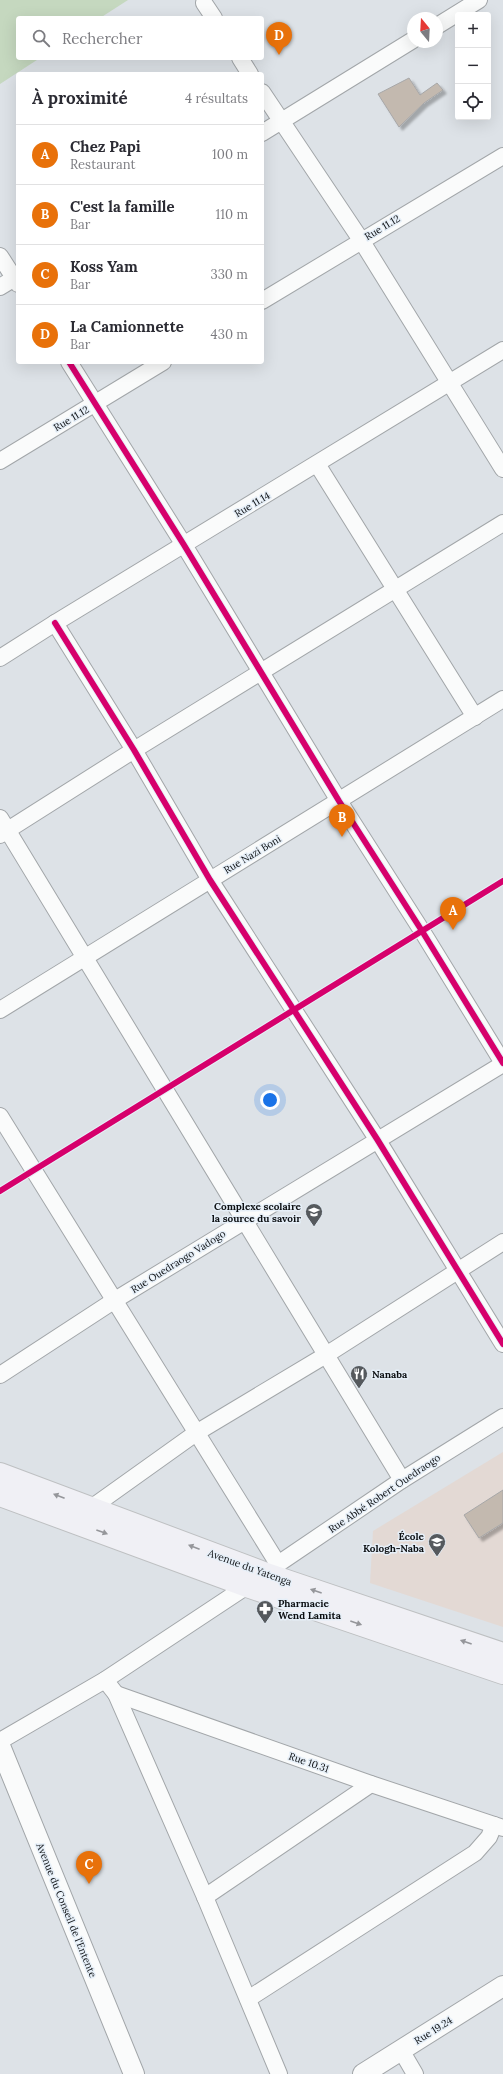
<!DOCTYPE html>
<html lang="fr">
<head>
<meta charset="utf-8">
<style>
	:root { --surface:#fff; --page:#f7f7f7; --text:#2b2b33; --muted:#7c7c81; --line:#e1e1e2; --accent:#ea580c }
	body { margin:0; font-family:Lora,serif; background:var(--page); color:var(--text) }
	.controls { position:absolute; right:12px; top:12px; display:grid; overflow:hidden; border-radius:4px; box-shadow:0 4px 16px #0002 }
	.controls button { width:36px; height:36px; display:grid; place-items:center; padding:0; border:0; border-bottom:1px solid var(--line); background:var(--surface); color:var(--text); font:20px sans-serif }
	.compass { position:absolute; left:407px; top:12px; width:36px; height:36px; border-radius:50%; background:var(--surface); box-shadow:0 4px 16px #0002; rotate:342deg }
	.you { position:absolute; left:270px; top:1100px; width:14px; height:14px; margin:-10px; border:3px solid #fff; border-radius:50%; background:#1a73e8; box-shadow:0 0 0 6px #1a73e833 }
	.badge { display:grid; place-items:center; width:26px; height:26px; border-radius:50%; background:var(--accent); color:#fff; font-size:13px; font-weight:700 }
	.pin { position:absolute; translate:-50% -33px; filter:drop-shadow(0 1px 2px #0008) }
	.pin::after { content:''; position:absolute; top:21px; width:14px; height:12px; background:inherit; clip-path:polygon(0 0,100% 0,50% 100%) }
	.list { margin:0; padding:0; list-style:none }
	h2 { display:flex; justify-content:space-between; align-items:center; height:52px; margin:0; padding:0 16px; font-size:17px }
	h2 small { font-size:13px; font-weight:400; color:var(--muted) }
	.list li { display:grid; grid-template-columns:26px 1fr auto; gap:12px; align-items:center; box-sizing:border-box; height:60px; padding:0 16px; border-top:1px solid var(--line) }
	.list b { display:block; font-size:15px; white-space:nowrap }
	.list p { margin:0; font-size:13px; white-space:nowrap; color:var(--muted) }
	.list em { font-size:13px; font-style:normal; color:var(--muted) }
	.icon { flex:none; width:22px; height:22px; fill:none; stroke:currentColor; stroke-width:2; stroke-linecap:round; stroke-linejoin:round }
	.map { position:relative; flex:none; width:503px; height:2074px; overflow:hidden }
	.search { position:absolute; background:var(--surface); box-shadow:0 4px 16px #0002; left:16px; top:16px; width:248px; height:44px; display:flex; align-items:center; gap:10px; box-sizing:border-box; padding:0 14px; border-radius:4px; color:var(--muted); font-size:15px }
	.panel { position:absolute; background:var(--surface); box-shadow:0 4px 16px #0002; left:16px; top:72px; width:248px; height:292px; border-radius:4px }
	.map>svg:first-child { display:block }
	.education { fill:#e3d9d4 }
	.green { fill:#c5d8bf }
	.building { fill:#c3b9af; stroke:#a7a7a8; filter:url(#shadow) }
	.lines { fill:none; stroke-linecap:round; stroke-linejoin:round }
	.minor-casing { stroke:#a2a6a9; stroke-width:18 }
	.tertiary-casing { stroke:#a2a6a9; stroke-width:22 }
	.primary-casing { stroke:#bec0c2; stroke-width:24 }
	.minor { stroke:#fafbfb; stroke-width:16 }
	.tertiary { stroke:#fafbfb; stroke-width:20 }
	.primary { stroke:#f0f0f5; stroke-width:22 }
	.cycleway-casing { stroke:#e6eff8; stroke-width:8 }
	.cycleway { stroke:#d6006c; stroke-width:6 }
	.oneway { fill:#95969a }
	.labels { text-anchor:middle; stroke-width:3; stroke-linejoin:round; paint-order:stroke }
	.street-label { font-size:10px; fill:#0c0f12; stroke:#e6eff8 }
	.poi-label { font-size:10px; font-weight:bold; fill:#0c0f12; stroke:#e6eff8; text-anchor:end }
</style>
</head>
<body>
<div class="map">
<svg width="503" height="2074" viewBox="0 0 503 2074">
	<defs>
		<filter id="shadow"><feDropShadow dx="3.5" dy="3.5" stdDeviation="1" flood-color="#0004"/></filter>
	</defs>
	<rect width="100%" height="100%" fill="#dde2e7"/>
	<path class="education" d="M 503,1452 L 503,1627 L 370,1583 L 373,1531 Z"/>
	<path class="green" d="M 0,0 L 128,0 L 100,18 L 18,18 L 18,58 L 40,58 L 0,84 Z"/>
	<g class="building">
		<path d="M 409,78 L 420,95 L 437,83 L 443,90 L 424,103 L 399,127 L 378,94 Z"/>
		<path d="M 503,1490 L 503,1523 L 479,1538 L 464,1515 Z"/>
	</g>
	<g class="lines">
		<defs>
			<g id="minor">
				<path d="M 204,3 L 214,18"/>
				<path d="M 437,26 L 479,0"/>
				<path d="M 240,58 L 250,74"/>
				<path d="M 262,92 L 361,240 L 503,469"/>
				<path d="M 262,133 L 413,40"/>
				<path d="M 0,256 L 18,284"/>
				<path d="M 0,287 L 18,276"/>
				<path d="M 262,301 L 503,156"/>
				<path d="M 69,362 L 184,545 L 339,801 L 422,931 L 503,1063"/>
				<path d="M 0,461 L 163,362"/>
				<path d="M 317,464 L 475,717"/>
				<path d="M 55,623 L 134,750 L 210,880 L 377,1139 L 503,1344"/>
				<path d="M 0,658 L 55,623 L 503,350"/>
				<path d="M 0,818 L 402,1480"/>
				<path d="M 0,835 L 134,750 L 503,523"/>
				<path d="M 0,1010 L 503,699"/>
				<path d="M 0,1116 L 278,1564"/>
				<path d="M 0,1375 L 115,1300 L 503,1064"/>
				<path d="M 91,1508 L 196,1433 L 326,1355 L 503,1242"/>
				<path d="M 105,1680 L 116,1694 L 205,1897 L 279,2074"/>
				<path d="M 116,1694 L 371,1784 L 503,1828"/>
				<path d="M 0,1741 L 105,1680 L 247,1586 L 269,1575 L 278,1564 L 402,1480 L 503,1417"/>
				<path d="M 205,1897 L 371,1784"/>
				<path d="M 248,1999 L 475,1853 L 489,1837 L 494,1825"/>
				<path d="M 401,2050 L 415,2074"/>
			</g>
			<g id="tertiary">
				<path d="M 0,1746 L 134,2074"/>
				<path d="M 363,2074 L 503,1986"/>
			</g>
			<g id="primary">
				<path d="M 0,1474 L 269,1575 L 503,1654"/>
				<path d="M 0,1495 L 247,1586 L 503,1673"/>
			</g>
		</defs>
		<use href="#minor" class="minor-casing"/>
		<use href="#tertiary" class="tertiary-casing"/>
		<use href="#primary" class="primary-casing"/>
		<use href="#minor" class="minor"/>
		<use href="#tertiary" class="tertiary"/>
		<use href="#primary" class="primary"/>
		<defs>
			<g id="cycleway">
				<path d="M 69,362 L 184,545 L 339,801 L 422,931 L 503,1063"/>
				<path d="M 55,623 L 134,750 L 210,880 L 377,1139 L 503,1344"/>
				<path d="M 0,1191 L 503,881"/>
			</g>
		</defs>
		<use href="#cycleway" class="cycleway-casing"/>
		<use href="#cycleway" class="cycleway"/>
	</g>
	<defs><path id="oneway-solid" d="M-6-.8H1V-3.2L6.5 0L1 3.2V.8H-6Z"/></defs>
	<g class="oneway">
		<use href="#oneway-solid" transform="translate(59 1496) rotate(-159)"/>
		<use href="#oneway-solid" transform="translate(102 1532) rotate(20)"/>
		<use href="#oneway-solid" transform="translate(194 1547) rotate(-159)"/>
		<use href="#oneway-solid" transform="translate(316 1591) rotate(-161)"/>
		<use href="#oneway-solid" transform="translate(356 1623) rotate(19)"/>
		<use href="#oneway-solid" transform="translate(466 1642) rotate(-161)"/>
	</g>
	<defs>
		<symbol id="school-pin" viewBox="-11 -11 22 30"><path d="M0 17L-7.5 6A9.5 9.5 0 1 1 7.5 6Z" fill="#55595d" stroke="#e6eff8"/><path d="M0-5L7-2L0 1L-7-2ZM-4 1L0 2.5L4 1V4Q0 6-4 4Z" fill="#fff"/></symbol>
		<symbol id="restaurant-pin" viewBox="-11 -11 22 30"><path d="M0 17L-7.5 6A9.5 9.5 0 1 1 7.5 6Z" fill="#55595d" stroke="#e6eff8"/><path d="M-5-6h1v4h1v-4h1v4h1v-4h1v5L-1.5 .5V6h-2V.5L-5-1ZM5-6V6H3V1.5H1.5Q1.5-4 5-6Z" fill="#fff"/></symbol>
		<symbol id="pharmacy-pin" viewBox="-11 -11 22 30"><path d="M0 17L-7.5 6A9.5 9.5 0 1 1 7.5 6Z" fill="#55595d" stroke="#e6eff8"/><path d="M-2-6h4v4h4v4h-4v4h-4v-4h-4v-4h4Z" fill="#fff"/></symbol>
	</defs>
	<g fill-rule="evenodd">
		<use href="#school-pin" x="304" y="1202" width="20" height="27"/>
		<use href="#restaurant-pin" x="349" y="1364" width="20" height="27"/>
		<use href="#school-pin" x="427" y="1532" width="20" height="27"/>
		<use href="#pharmacy-pin" x="255" y="1599" width="20" height="27"/>
	</g>
	<g class="labels">
		<g class="street-label">
			<text transform="translate(382 227) rotate(-31)" y="4">Rue 11.12</text>
			<text transform="translate(71 418) rotate(-31)" y="4">Rue 11.12</text>
			<text transform="translate(252 504) rotate(-31)" y="4">Rue 11.14</text>
			<text transform="translate(252 854) rotate(-31)" y="4">Rue Nazi Boni</text>
			<text transform="translate(178 1261) rotate(-32)" y="4">Rue Ouedraogo Vadogo</text>
			<text transform="translate(384 1493) rotate(-34)" y="4">Rue Abbé Robert Ouedraogo</text>
			<text transform="translate(250 1567) rotate(20)" y="4">Avenue du Yatenga</text>
			<text transform="translate(309 1762) rotate(19)" y="4">Rue 10.31</text>
			<text transform="translate(67 1910) rotate(68)" y="4">Avenue du Conseil de l'Entente</text>
			<text transform="translate(433 2030) rotate(-32)" y="4">Rue 19.24</text>
		</g>
		<g class="poi-label">
			<text x="301" y="1210">Complexe scolaire<tspan x="301" dy="12">la source du savoir</tspan></text>
			<text x="372" y="1378" text-anchor="start">Nanaba</text>
			<text x="424" y="1540">École<tspan x="424" dy="12">Kologh-Naba</tspan></text>
			<text x="278" y="1607" text-anchor="start">Pharmacie<tspan x="278" dy="12">Wend Lamita</tspan></text>
		</g>
	</g>
</svg>
<div class="controls">
<button>+</button>
<button>−</button>
<button><svg class="icon" aria-label="locate" viewBox="0 0 24 24"><circle cx="12" cy="12" r="6"/><path d="M12 2v4M12 18v4M2 12h4M18 12h4"/></svg></button>
</div>
<svg class="compass" viewBox="-18 -18 36 36"><path d="M0-13l5 13h-10z" fill="#e53935"/><path d="M0 13l5-13h-10z" fill="#7c7c81"/></svg>
<div class="you"></div>
<div class="pin badge" style="left:453px;top:930px;background:#e8710a">A</div>
<div class="pin badge" style="left:342px;top:837px;background:#e8710a">B</div>
<div class="pin badge" style="left:89px;top:1884px;background:#e8710a">C</div>
<div class="pin badge" style="left:279px;top:55px;background:#e8710a">D</div>
<div class="search"><svg class="icon" aria-label="search" viewBox="0 0 24 24"><circle cx="10" cy="10" r="6"/><path d="M15 15l6 6"/></svg>Rechercher</div>
<section class="panel">
<h2>À proximité<small>4 résultats</small></h2>
<ul class="list">
<li><span class="badge" style="background:#e8710a">A</span><div><b>Chez Papi</b><p>Restaurant</p></div><em>100 m</em></li>
<li><span class="badge" style="background:#e8710a">B</span><div><b>C'est la famille</b><p>Bar</p></div><em>110 m</em></li>
<li><span class="badge" style="background:#e8710a">C</span><div><b>Koss Yam</b><p>Bar</p></div><em>330 m</em></li>
<li><span class="badge" style="background:#e8710a">D</span><div><b>La Camionnette</b><p>Bar</p></div><em>430 m</em></li>
</ul>
</section>
</div>
</body>
</html>
